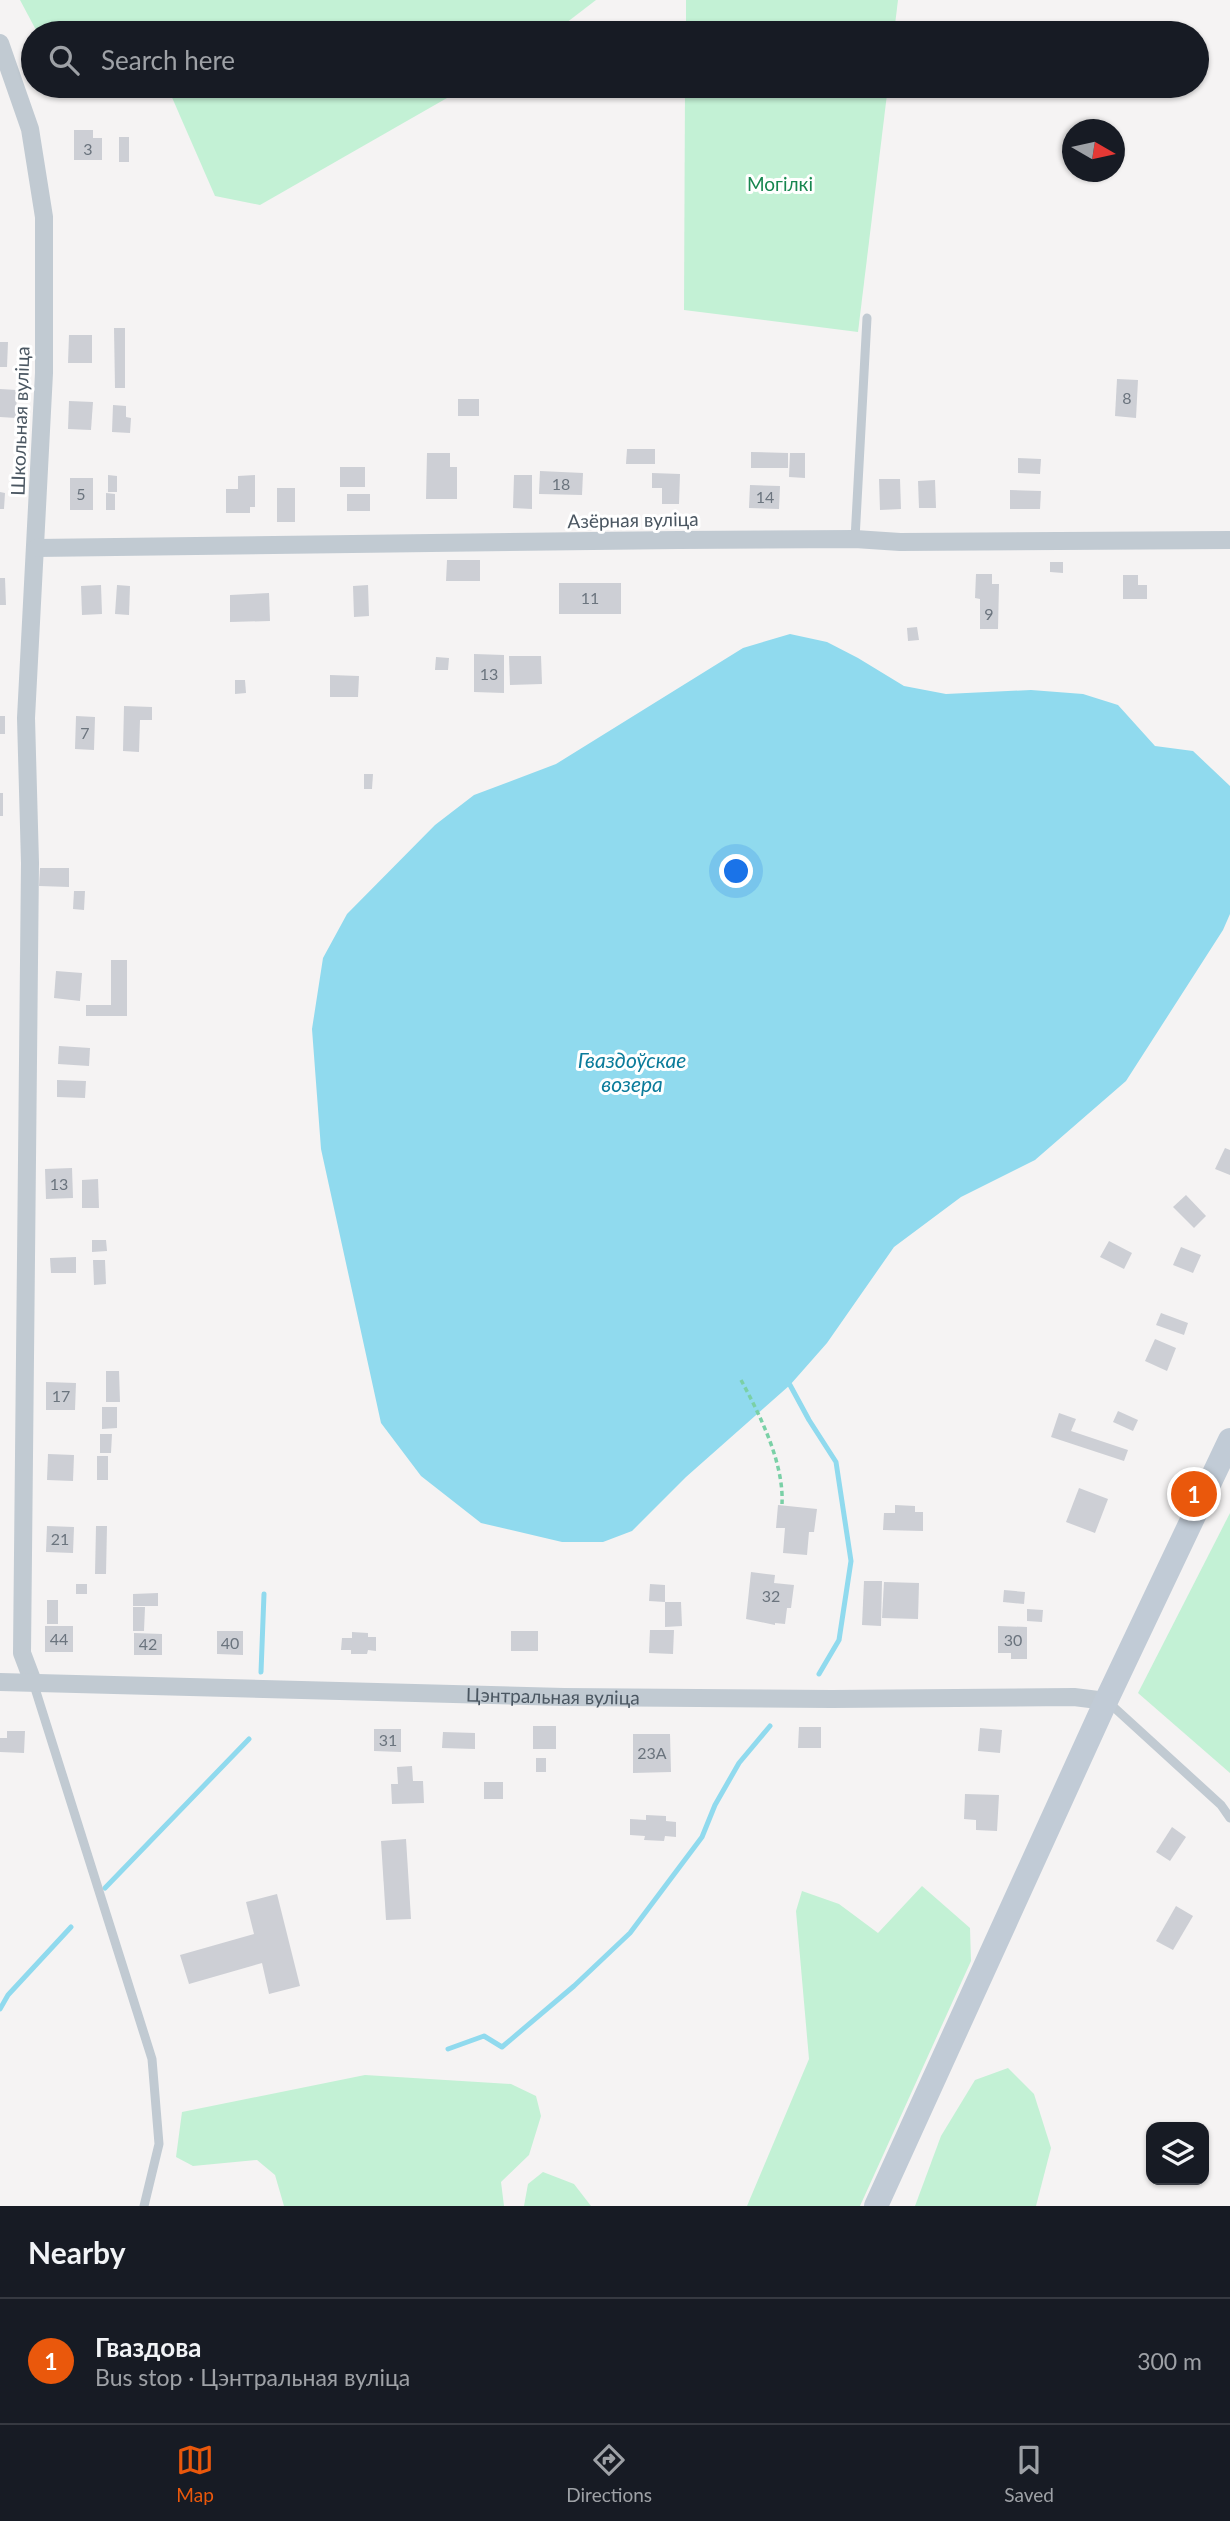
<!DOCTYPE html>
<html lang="en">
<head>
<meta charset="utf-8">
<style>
	:root { --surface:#171b24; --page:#20242c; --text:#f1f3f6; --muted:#9ea1a6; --line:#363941; --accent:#ea580c }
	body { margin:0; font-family:Lato,sans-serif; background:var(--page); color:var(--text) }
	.controls { position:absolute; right:21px; bottom:21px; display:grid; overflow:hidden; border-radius:14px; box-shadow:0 2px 5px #0004 }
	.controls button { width:63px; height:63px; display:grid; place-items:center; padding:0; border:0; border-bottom:2px solid var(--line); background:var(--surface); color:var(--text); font:35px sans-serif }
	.compass { position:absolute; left:1062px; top:119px; width:63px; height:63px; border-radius:50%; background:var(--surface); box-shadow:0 2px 5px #0004; rotate:99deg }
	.you { position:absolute; left:737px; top:872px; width:24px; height:24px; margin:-18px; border:5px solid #fff; border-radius:50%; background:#1a73e8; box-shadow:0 0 0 10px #1a73e833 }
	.badge { display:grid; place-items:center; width:46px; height:46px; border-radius:50%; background:var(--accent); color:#fff; font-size:23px; font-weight:700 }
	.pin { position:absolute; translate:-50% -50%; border:4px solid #fff; box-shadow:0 2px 7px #0006 }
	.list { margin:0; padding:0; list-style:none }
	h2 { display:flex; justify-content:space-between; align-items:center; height:91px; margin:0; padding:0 28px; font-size:30px }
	h2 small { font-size:23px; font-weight:400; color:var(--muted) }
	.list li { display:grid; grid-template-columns:46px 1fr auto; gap:21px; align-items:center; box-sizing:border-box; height:126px; padding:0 28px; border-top:2px solid var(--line) }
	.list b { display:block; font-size:26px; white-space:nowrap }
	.list p { margin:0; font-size:23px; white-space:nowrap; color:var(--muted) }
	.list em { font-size:23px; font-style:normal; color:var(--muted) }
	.icon { flex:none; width:38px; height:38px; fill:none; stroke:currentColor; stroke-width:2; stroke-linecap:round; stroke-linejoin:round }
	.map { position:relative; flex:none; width:1230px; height:2206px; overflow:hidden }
	.search { position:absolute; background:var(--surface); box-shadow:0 2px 5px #0004; left:21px; right:21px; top:21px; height:77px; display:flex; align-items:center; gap:18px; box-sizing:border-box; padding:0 24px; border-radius:38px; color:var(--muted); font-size:26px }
	.sheet { height:217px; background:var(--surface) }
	nav { display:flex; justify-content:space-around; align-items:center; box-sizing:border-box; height:98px; border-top:2px solid var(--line); background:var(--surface); font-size:19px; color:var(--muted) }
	nav a { display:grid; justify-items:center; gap:4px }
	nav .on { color:var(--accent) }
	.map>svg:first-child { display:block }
	.green { fill:#c3f1d5 }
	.water { fill:#90daee }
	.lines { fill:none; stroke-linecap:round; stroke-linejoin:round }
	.stream { stroke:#90daee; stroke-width:5 }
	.building { fill:#cdcfd5 }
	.path { stroke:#7ad0a6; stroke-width:3.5; stroke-dasharray:5 3.5; stroke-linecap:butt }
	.lane { stroke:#c1cad2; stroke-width:9 }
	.street { stroke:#c1cad2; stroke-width:18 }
	.secondary { stroke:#c1cbd6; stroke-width:24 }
	.labels { text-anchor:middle; stroke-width:6; stroke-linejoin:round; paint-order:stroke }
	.number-label { font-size:16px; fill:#6b747e }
	.park-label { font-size:19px; fill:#17864f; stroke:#fff }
	.street-label { font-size:19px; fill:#4a5661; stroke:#fff }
	.water-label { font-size:21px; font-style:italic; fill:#0c7c9b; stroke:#fff }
</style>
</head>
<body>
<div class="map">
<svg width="1230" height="2206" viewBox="0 0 1230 2206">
	<rect width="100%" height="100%" fill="#f5f3f3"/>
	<g class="green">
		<path d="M 20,0 L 596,0 L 553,33 L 40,33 L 36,30 Z"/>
		<path d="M 686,0 L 898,0 L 894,33 L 686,33 Z"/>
		<path d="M 167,86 L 468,86 L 260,205 L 215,196 Z"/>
		<path d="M 685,86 L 888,86 L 858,332 L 684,310 Z"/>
		<path d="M 1230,1513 L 1230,1773 L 1138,1693 Z"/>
		<path d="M 922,1886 L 970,1928 L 971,1961 L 860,2206 L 747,2206 L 809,2059 L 796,1911 L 802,1891 L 839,1904 L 878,1933 Z"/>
		<path d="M 1008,2068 L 1034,2094 L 1051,2148 L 1036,2206 L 915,2206 L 941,2136 L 975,2080 Z"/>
		<path d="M 365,2075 L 511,2084 L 536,2096 L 541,2116 L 529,2155 L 501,2182 L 504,2206 L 284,2206 L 275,2175 L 257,2160 L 193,2166 L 176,2157 L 182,2112 Z"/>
		<path d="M 543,2172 L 574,2184 L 591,2206 L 524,2206 L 528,2184 Z"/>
	</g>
	<path class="water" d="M 790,634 L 827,642 L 858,658 L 904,686 L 946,694 L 1031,690 L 1083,694 L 1118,705 L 1155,746 L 1193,751 L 1230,786 L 1230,914 L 1223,930 L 1126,1081 L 1035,1160 L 961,1197 L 894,1247 L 827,1343 L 790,1385 L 686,1477 L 632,1531 L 603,1542 L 562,1542 L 481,1523 L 421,1476 L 381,1423 L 321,1149 L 312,1029 L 323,958 L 347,914 L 435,825 L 474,795 L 556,764 L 743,648 Z"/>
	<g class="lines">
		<g class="stream">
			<path d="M 790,1385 L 809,1420 L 836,1462 L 851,1561 L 839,1640 L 819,1674"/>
			<path d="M 261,1672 L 264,1594"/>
			<path d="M 105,1888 L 249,1739"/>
			<path d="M 0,2009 L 8,1995 L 71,1927"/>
			<path d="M 448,2049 L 484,2036 L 502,2047 L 574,1986 L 630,1933 L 702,1837 L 715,1805 L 739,1763 L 770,1726"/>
		</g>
	</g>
	<g class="building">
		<path d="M 74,130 L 93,130 L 93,138 L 102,138 L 102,160 L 74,160 Z"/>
		<rect x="119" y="137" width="10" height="25"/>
		<path d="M 114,328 L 125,328 L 125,388 L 115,388 Z"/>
		<path d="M 69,335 L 92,335 L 92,363 L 68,363 Z"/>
		<path d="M 0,342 L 8,342 L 7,367 L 0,367 Z"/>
		<path d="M 1117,379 L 1138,380 L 1136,418 L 1115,416 Z"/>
		<path d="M 0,389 L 17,390 L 16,418 L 0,417 Z"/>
		<rect x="458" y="399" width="21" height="17"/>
		<path d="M 69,401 L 93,402 L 91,430 L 68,429 Z"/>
		<path d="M 113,405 L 126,406 L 126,417 L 131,418 L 130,433 L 112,432 Z"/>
		<path d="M 627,449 L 655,449 L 655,464 L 626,464 Z"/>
		<path d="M 751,452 L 788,453 L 788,468 L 751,468 Z"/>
		<path d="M 427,453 L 450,453 L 450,467 L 457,467 L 457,499 L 426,499 Z"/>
		<path d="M 790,453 L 805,453 L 805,478 L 789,477 Z"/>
		<path d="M 1018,458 L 1041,459 L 1040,474 L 1018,473 Z"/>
		<rect x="340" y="467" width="25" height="20"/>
		<path d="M 540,471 L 583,473 L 582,495 L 539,494 Z"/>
		<path d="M 652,473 L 680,474 L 679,504 L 662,504 L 662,488 L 652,488 Z"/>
		<path d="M 108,475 L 117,476 L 117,492 L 108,492 Z"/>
		<path d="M 255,475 L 255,507 L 250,507 L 250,513 L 226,513 L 226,489 L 238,489 L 238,476 Z"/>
		<path d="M 514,475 L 532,475 L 532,509 L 513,508 Z"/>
		<rect x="70" y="478" width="23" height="32"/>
		<path d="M 879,479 L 900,479 L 901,509 L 880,510 Z"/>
		<path d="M 935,480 L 936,508 L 919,508 L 918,481 Z"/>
		<path d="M 750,485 L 780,486 L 779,509 L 749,508 Z"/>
		<rect x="277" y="488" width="18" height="34"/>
		<path d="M 1010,490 L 1041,491 L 1040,509 L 1010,509 Z"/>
		<path d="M 0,492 L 5,493 L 4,509 L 0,509 Z"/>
		<path d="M 106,493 L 115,494 L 115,510 L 106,510 Z"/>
		<rect x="347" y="494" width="23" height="17"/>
		<path d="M 447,560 L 480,560 L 480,581 L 446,581 Z"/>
		<path d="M 1050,562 L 1063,562 L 1063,573 L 1050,572 Z"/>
		<path d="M 976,574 L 992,574 L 992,584 L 999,584 L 998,629 L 980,629 L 980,599 L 975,598 Z"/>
		<path d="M 1123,575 L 1138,575 L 1138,585 L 1147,585 L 1147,599 L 1123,599 Z"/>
		<path d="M 0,578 L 5,578 L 6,605 L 0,605 Z"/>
		<rect x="559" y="583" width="62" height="31"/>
		<path d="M 101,585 L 102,614 L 82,615 L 81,586 Z"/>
		<path d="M 117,585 L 130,586 L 129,615 L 115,614 Z"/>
		<path d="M 368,585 L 369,616 L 354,617 L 353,586 Z"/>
		<path d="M 269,593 L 270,621 L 230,622 L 230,595 Z"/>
		<path d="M 917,627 L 919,640 L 908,641 L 907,628 Z"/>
		<path d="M 474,654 L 504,655 L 504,693 L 474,692 Z"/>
		<path d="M 509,656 L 541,656 L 542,684 L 510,685 Z"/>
		<path d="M 436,657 L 449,658 L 448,670 L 435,670 Z"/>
		<path d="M 330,675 L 359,676 L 358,697 L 330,697 Z"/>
		<path d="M 235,680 L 245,680 L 246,693 L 235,694 Z"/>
		<path d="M 124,706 L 152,707 L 152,720 L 140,720 L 139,752 L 123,751 Z"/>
		<rect x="0" y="716" width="5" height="18"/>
		<path d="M 76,716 L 95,717 L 94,750 L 75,749 Z"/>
		<path d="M 364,774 L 373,774 L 372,789 L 364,789 Z"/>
		<rect x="0" y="793" width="3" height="23"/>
		<path d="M 40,868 L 69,868 L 69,887 L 39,886 Z"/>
		<path d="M 74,891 L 85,891 L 84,910 L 73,909 Z"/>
		<path d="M 111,960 L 127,960 L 127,1016 L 86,1016 L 86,1005 L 111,1005 Z"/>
		<path d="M 56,971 L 82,973 L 80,1001 L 54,998 Z"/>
		<path d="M 59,1046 L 90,1048 L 89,1066 L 58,1064 Z"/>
		<path d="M 57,1080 L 86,1081 L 85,1098 L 57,1097 Z"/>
		<path d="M 1225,1148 L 1230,1150 L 1230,1175 L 1215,1169 Z"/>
		<path d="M 72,1168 L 73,1198 L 46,1199 L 45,1169 Z"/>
		<path d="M 98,1179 L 99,1208 L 82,1208 L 82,1180 Z"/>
		<path d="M 1186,1195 L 1206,1216 L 1194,1228 L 1173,1207 Z"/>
		<path d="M 92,1240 L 106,1240 L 107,1251 L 92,1252 Z"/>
		<path d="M 1109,1241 L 1132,1253 L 1124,1269 L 1100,1257 Z"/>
		<path d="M 1181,1247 L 1201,1255 L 1193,1273 L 1173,1265 Z"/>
		<path d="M 76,1257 L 76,1273 L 51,1273 L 50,1258 Z"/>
		<path d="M 93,1260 L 105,1260 L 106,1284 L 94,1285 Z"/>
		<path d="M 1161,1313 L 1188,1323 L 1184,1335 L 1156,1325 Z"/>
		<path d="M 1155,1339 L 1176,1348 L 1167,1371 L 1145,1361 Z"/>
		<path d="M 106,1371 L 119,1371 L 120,1402 L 106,1402 Z"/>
		<path d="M 46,1382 L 76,1383 L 75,1410 L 46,1410 Z"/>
		<path d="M 102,1407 L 117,1407 L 117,1428 L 102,1429 Z"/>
		<path d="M 1118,1411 L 1138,1420 L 1133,1431 L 1113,1422 Z"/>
		<path d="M 1059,1413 L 1076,1419 L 1071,1431 L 1128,1450 L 1124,1461 L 1051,1437 Z"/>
		<path d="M 100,1434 L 112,1434 L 111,1453 L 100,1453 Z"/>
		<path d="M 48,1454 L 74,1455 L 73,1481 L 47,1480 Z"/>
		<rect x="97" y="1456" width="11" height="24"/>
		<path d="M 1079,1488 L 1108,1499 L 1095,1533 L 1066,1522 Z"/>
		<path d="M 778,1505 L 817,1509 L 814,1532 L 809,1532 L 807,1555 L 783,1553 L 785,1528 L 776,1528 Z"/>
		<path d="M 895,1505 L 915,1506 L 915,1512 L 923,1512 L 923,1531 L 883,1530 L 884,1513 L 895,1513 Z"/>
		<path d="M 47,1526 L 74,1527 L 73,1553 L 46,1552 Z"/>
		<path d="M 96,1526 L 107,1526 L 106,1574 L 95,1574 Z"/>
		<path d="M 751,1572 L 775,1575 L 774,1583 L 794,1585 L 791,1608 L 787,1608 L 785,1624 L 775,1623 L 775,1625 L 746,1619 Z"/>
		<path d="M 864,1581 L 882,1581 L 881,1626 L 862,1625 Z"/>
		<path d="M 884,1582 L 919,1583 L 918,1619 L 882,1618 Z"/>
		<rect x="76" y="1584" width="11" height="10"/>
		<path d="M 650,1584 L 665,1585 L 665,1602 L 649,1601 Z"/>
		<path d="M 1004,1590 L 1025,1592 L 1024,1604 L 1003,1602 Z"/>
		<path d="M 158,1593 L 158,1606 L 133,1606 L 133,1594 Z"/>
		<rect x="47" y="1600" width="11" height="24"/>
		<path d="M 665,1602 L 681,1602 L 682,1626 L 665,1627 Z"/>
		<path d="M 133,1607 L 145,1607 L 144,1631 L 133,1631 Z"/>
		<path d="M 1027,1609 L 1043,1610 L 1042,1622 L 1027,1621 Z"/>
		<rect x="45" y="1626" width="28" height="26"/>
		<path d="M 998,1626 L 1027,1627 L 1027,1659 L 1011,1659 L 1011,1653 L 998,1653 Z"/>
		<path d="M 650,1630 L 674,1630 L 673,1654 L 649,1653 Z"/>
		<path d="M 217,1631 L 243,1631 L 243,1655 L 217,1654 Z"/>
		<rect x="511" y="1631" width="27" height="20"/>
		<path d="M 352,1632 L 368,1633 L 368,1637 L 376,1637 L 376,1651 L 368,1650 L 367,1654 L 351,1654 L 351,1650 L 341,1650 L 342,1638 L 352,1638 Z"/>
		<path d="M 134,1633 L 162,1634 L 162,1655 L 134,1655 Z"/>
		<rect x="533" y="1726" width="23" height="23"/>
		<path d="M 799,1727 L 821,1727 L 821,1748 L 798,1748 Z"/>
		<path d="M 980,1728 L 1002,1730 L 1000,1753 L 978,1751 Z"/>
		<path d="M 374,1729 L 401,1729 L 401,1752 L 374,1751 Z"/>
		<path d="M 7,1731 L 25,1731 L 24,1753 L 0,1752 L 0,1738 L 7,1738 Z"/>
		<path d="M 443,1732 L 475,1733 L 475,1749 L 442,1748 Z"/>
		<path d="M 633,1734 L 670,1734 L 671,1772 L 633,1773 Z"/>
		<rect x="536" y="1758" width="10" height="14"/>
		<path d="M 412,1766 L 413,1781 L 423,1781 L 424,1803 L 392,1804 L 391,1784 L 398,1784 L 397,1767 Z"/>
		<rect x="484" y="1782" width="19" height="17"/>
		<path d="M 965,1794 L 999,1795 L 997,1831 L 976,1830 L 976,1820 L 964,1819 Z"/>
		<path d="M 646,1815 L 666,1816 L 666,1821 L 676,1822 L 676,1837 L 665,1836 L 664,1841 L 644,1840 L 645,1836 L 630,1835 L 630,1819 L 646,1820 Z"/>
		<path d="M 1172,1827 L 1186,1837 L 1170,1861 L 1156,1852 Z"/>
		<path d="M 406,1839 L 411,1919 L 386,1920 L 381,1841 Z"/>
		<path d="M 277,1894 L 300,1986 L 269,1994 L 262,1963 L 189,1984 L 180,1955 L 254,1934 L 246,1902 Z"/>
		<path d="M 1176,1906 L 1193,1916 L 1173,1950 L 1156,1941 Z"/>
	</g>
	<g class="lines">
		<path class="path" d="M 741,1380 C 760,1415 784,1463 782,1504"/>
		<g class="lane">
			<path d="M 855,539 L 867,318"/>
			<path d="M 33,1682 L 152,2059 L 159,2144 L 144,2206"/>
			<path d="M 1107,1701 L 1221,1805 L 1230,1818"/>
		</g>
		<g class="street">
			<path d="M 0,43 L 30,129 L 44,217 L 44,373 L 26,718 L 30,863 L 22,1653 L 33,1682"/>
			<path d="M 36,548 L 678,540 L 855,539 L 900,542 L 1230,540"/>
			<path id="s1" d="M 0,1682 L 564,1697 L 832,1699 L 1074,1697 L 1106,1701"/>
		</g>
		<path class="secondary" d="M 876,2206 L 1106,1701 L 1230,1440"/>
	</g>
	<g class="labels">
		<g class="number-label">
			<text x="88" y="155">3</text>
			<text x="1127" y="404">8</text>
			<text x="561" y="490">18</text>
			<text x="81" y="500">5</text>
			<text x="765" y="503">14</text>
			<text x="590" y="604">11</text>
			<text x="989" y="620">9</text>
			<text x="489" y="680">13</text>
			<text x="85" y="739">7</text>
			<text x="59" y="1190">13</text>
			<text x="61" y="1402">17</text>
			<text x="60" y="1545">21</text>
			<text x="771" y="1602">32</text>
			<text x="59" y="1645">44</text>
			<text x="1013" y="1646">30</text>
			<text x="230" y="1649">40</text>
			<text x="148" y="1650">42</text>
			<text x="388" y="1746">31</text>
			<text x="652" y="1759">23А</text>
		</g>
		<g class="park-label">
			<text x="780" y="191">Могілкі</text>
		</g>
		<g class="street-label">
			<text transform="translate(20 421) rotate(-88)" y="7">Школьная вуліца</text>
			<text transform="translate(633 520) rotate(-1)" y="7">Азёрная вуліца</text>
			<text dy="7" stroke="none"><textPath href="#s1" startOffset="553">Цэнтральная вуліца</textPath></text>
		</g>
		<g class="water-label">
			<text x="632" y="1068">Гваздоўскае<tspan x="632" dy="24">возера</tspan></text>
		</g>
	</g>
</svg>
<div class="controls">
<button><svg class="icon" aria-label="layers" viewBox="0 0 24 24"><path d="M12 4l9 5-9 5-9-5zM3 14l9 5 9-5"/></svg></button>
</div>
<svg class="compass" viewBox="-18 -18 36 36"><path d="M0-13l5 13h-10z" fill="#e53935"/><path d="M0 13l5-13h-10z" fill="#9ea1a6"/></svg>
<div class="you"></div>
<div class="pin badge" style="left:1194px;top:1494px">1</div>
<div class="search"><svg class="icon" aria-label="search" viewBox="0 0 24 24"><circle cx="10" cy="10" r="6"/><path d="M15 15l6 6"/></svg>Search here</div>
</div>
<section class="sheet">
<h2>Nearby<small></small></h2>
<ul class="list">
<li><span class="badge">1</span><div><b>Гваздова</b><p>Bus stop · Цэнтральная вуліца</p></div><em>300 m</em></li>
</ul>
</section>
<nav>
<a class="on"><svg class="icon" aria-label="map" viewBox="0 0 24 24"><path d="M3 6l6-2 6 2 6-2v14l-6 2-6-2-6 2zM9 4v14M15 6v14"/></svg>Map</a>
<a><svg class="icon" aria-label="directions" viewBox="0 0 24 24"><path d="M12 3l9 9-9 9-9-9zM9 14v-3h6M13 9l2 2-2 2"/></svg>Directions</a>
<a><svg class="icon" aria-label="saved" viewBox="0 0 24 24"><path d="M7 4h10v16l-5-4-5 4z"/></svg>Saved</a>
</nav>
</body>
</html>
